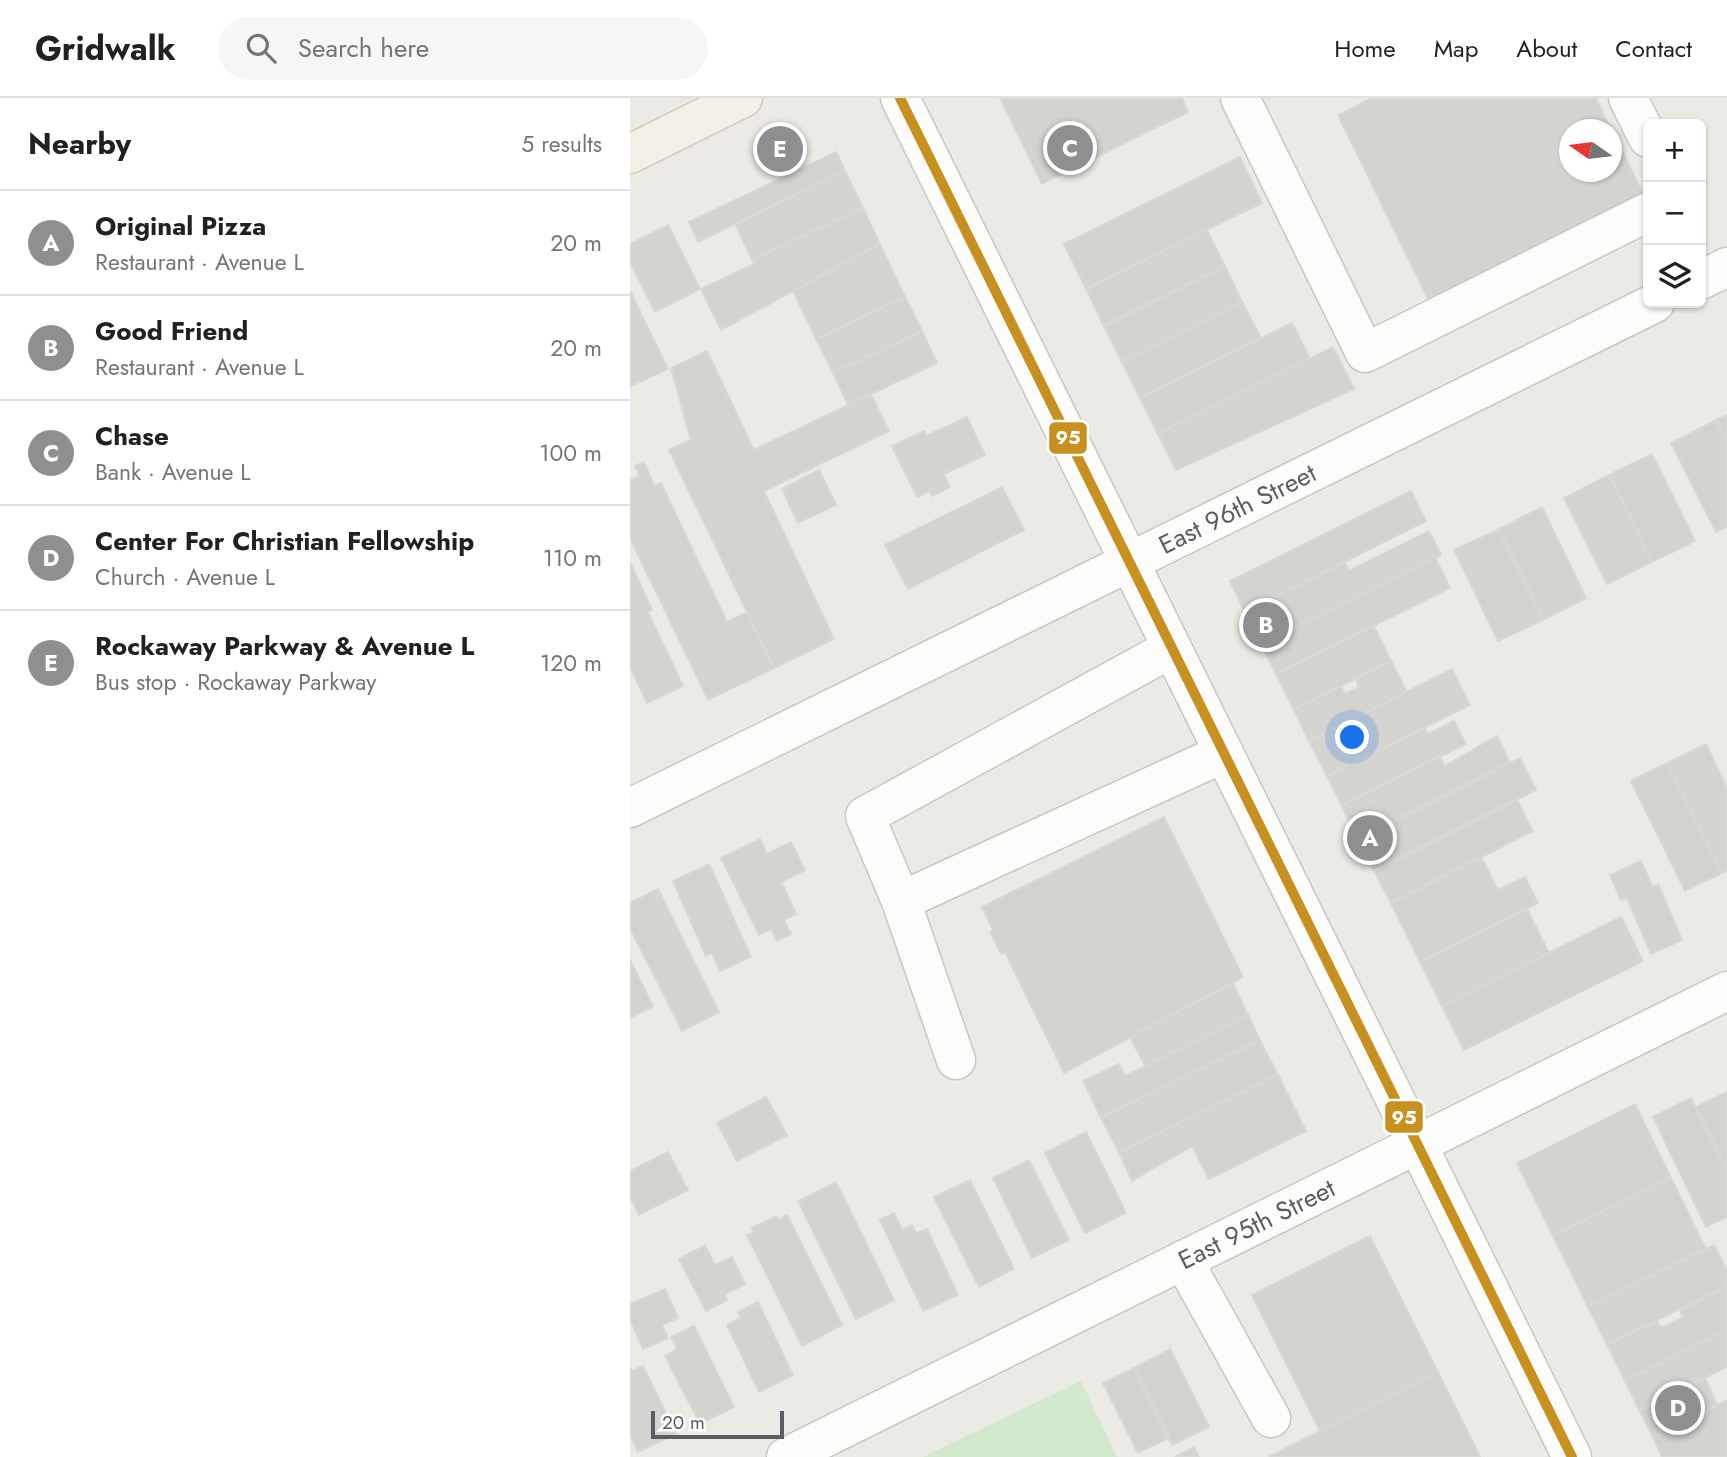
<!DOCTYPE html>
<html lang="en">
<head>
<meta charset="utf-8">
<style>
	:root { --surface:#fff; --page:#f6f6f6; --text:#202124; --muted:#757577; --line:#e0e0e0; --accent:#8d8f90 }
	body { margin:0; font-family:Jost,sans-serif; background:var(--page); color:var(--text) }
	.controls { position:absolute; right:21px; top:21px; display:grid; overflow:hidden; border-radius:10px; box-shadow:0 2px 5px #0004 }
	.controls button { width:63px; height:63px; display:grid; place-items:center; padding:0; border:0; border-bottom:2px solid var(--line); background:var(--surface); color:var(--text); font:35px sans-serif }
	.compass { position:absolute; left:929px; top:21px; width:63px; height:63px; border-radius:50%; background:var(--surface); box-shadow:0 2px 5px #0004; rotate:284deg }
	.scale { position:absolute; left:21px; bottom:18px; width:133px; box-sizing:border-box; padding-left:7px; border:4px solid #5a5e63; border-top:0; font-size:19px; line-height:24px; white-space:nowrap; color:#5a5e63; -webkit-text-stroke:5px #fff; paint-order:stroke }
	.you { position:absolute; left:723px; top:640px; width:24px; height:24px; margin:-18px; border:5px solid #fff; border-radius:50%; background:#1a73e8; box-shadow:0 0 0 10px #1a73e833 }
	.badge { display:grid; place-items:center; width:46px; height:46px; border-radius:50%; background:var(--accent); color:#fff; font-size:23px; font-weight:700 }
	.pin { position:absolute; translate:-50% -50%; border:4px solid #fff; box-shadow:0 2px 7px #0006 }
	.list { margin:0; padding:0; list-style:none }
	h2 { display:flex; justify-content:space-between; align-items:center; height:91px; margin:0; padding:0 28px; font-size:30px }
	h2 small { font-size:23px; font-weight:400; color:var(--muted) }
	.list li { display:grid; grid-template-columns:46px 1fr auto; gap:21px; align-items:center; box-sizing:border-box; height:105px; padding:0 28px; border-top:2px solid var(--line) }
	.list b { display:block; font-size:26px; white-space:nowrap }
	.list p { margin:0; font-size:23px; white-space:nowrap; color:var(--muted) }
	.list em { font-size:23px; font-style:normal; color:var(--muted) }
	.icon { flex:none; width:38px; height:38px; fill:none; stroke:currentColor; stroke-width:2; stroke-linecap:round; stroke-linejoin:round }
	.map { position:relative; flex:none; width:1097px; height:1359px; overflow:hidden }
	header { display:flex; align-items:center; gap:42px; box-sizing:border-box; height:98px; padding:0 35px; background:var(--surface); border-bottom:2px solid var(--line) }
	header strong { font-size:33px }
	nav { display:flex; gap:38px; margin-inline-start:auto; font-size:24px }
	.search { width:490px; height:63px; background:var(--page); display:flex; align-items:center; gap:18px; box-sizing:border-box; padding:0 24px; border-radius:38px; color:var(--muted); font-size:26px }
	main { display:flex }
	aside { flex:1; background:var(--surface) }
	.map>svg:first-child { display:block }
	.green { fill:#d2e9cd }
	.building { fill:#d4d3cf; stroke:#dad8d4; stroke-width:2 }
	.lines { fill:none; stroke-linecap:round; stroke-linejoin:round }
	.minor-casing { stroke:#c7c7c5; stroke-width:41 }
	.major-casing { stroke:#d5cab0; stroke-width:41 }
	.minor { stroke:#fcfcfb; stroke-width:38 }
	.major { stroke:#f2f0e7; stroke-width:38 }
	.bus-1-casing { stroke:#fff; stroke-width:16 }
	.bus-1 { stroke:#c8901e; stroke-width:10 }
	.labels { text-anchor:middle; stroke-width:5; stroke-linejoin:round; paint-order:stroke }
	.street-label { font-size:26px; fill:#5a5e63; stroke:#fff }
	.line-badge { stroke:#fff; stroke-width:2.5 }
	.badge-label { font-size:19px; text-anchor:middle; font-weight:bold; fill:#fff }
</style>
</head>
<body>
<header>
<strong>Gridwalk</strong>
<div class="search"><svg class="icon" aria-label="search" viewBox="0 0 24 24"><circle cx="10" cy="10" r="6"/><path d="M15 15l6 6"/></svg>Search here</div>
<nav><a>Home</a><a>Map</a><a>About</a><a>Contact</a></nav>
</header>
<main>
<aside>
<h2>Nearby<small>5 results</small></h2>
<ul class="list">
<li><span class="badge">A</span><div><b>Original Pizza</b><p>Restaurant · Avenue L</p></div><em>20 m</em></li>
<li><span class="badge">B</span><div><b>Good Friend</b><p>Restaurant · Avenue L</p></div><em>20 m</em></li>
<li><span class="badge">C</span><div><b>Chase</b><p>Bank · Avenue L</p></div><em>100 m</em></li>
<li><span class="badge">D</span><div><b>Center For Christian Fellowship</b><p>Church · Avenue L</p></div><em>110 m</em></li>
<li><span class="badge">E</span><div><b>Rockaway Parkway &amp; Avenue L</b><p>Bus stop · Rockaway Parkway</p></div><em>120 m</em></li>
</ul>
</aside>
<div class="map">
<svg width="1097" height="1359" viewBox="0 0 1097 1359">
	<rect width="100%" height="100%" fill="#ebeae4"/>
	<path class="green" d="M 451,1283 L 487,1359 L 293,1359 Z"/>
	<g class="building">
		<path d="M 370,0 L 552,0 L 558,14 L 412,86 Z"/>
		<path d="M 742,0 L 966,0 L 981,32 L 940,32 L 940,74 L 982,74 L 982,32 L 1013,96 L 798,201 L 708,17 Z"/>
		<path d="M 206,54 L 215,73 L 68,144 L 59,124 Z"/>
		<path d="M 610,59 L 632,105 L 456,191 L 434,146 Z"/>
		<path d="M 215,73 L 233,110 L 122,162 L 105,126 Z"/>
		<path d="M 233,110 L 250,146 L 91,232 L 71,191 L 124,166 L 122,162 Z"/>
		<path d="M 38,127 L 70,191 L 25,214 L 0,164 L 0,146 Z"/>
		<path d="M 577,132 L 595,168 L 474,228 L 456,191 Z"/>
		<path d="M 250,146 L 275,199 L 186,241 L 163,193 Z"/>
		<path d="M 595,168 L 612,204 L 492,264 L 474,228 Z"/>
		<path d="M 0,193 L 38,271 L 1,288 L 0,286 Z"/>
		<path d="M 275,199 L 292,233 L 203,275 L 186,241 Z"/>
		<path d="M 612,204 L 631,240 L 510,300 L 492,264 Z"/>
		<path d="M 662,225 L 680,261 L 528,336 L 510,300 Z"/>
		<path d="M 292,233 L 307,265 L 218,307 L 203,275 Z"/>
		<path d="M 703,249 L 724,291 L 546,372 L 528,336 Z"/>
		<path d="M 77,253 L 124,352 L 241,296 L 259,333 L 134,393 L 204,541 L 144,570 L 39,352 L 61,342 L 41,270 Z"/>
		<path d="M 1097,317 L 1097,345 L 1086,322 Z"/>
		<path d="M 337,319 L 355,357 L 314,376 L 320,389 L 302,398 L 299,393 L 287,399 L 262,348 L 294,333 L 296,338 Z"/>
		<path d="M 1086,322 L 1097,345 L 1097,429 L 1086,434 L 1041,345 Z"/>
		<path d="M 1022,356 L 1065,443 L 1022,464 L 979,377 Z"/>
		<path d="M 14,364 L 24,388 L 31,385 L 97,524 L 117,514 L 144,570 L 78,602 L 0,440 L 0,382 L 10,378 L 5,368 Z"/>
		<path d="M 189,372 L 206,407 L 168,425 L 152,391 Z"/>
		<path d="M 979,377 L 1022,464 L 977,486 L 934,400 Z"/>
		<path d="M 372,389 L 394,432 L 278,491 L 255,447 Z"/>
		<path d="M 781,393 L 796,423 L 615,514 L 600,483 Z"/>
		<path d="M 912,409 L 956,500 L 913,522 L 869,431 Z"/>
		<path d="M 869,431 L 913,522 L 868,543 L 824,452 Z"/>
		<path d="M 799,433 L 811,457 L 631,546 L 615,514 L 715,464 L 719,473 Z"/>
		<path d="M 805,459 L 820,490 L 646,576 L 631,546 Z"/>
		<path d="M 0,464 L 22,512 L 18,514 L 53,588 L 17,605 L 0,569 Z"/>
		<path d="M 744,528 L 761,563 L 664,612 L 646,576 Z"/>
		<path d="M 761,563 L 777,594 L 679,643 L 664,612 L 711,588 L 715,596 L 729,589 L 726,581 Z"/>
		<path d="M 822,571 L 840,607 L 697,678 L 679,643 Z"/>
		<path d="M 824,623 L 836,646 L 712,708 L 697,678 L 795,630 L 798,636 Z"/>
		<path d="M 867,638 L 880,665 L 728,741 L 712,708 L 809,658 L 815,668 Z"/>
		<path d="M 1076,646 L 1097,690 L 1097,773 L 1092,775 L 1037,665 Z"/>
		<path d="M 890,660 L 906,692 L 744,773 L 728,741 Z"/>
		<path d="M 1037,665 L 1092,775 L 1055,793 L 1001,683 Z"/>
		<path d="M 887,702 L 903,733 L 761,805 L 744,773 Z"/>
		<path d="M 534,719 L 613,879 L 434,975 L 375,854 L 371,856 L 360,834 L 363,832 L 352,809 Z"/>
		<path d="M 130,741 L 137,756 L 161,744 L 175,772 L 151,784 L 166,816 L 154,822 L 161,836 L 147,843 L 141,831 L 129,837 L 91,760 Z"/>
		<path d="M 851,759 L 868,792 L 895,779 L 908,805 L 790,864 L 761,805 Z"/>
		<path d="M 1011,763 L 1023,789 L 1028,786 L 1052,842 L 1021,856 L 997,800 L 991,802 L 980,777 Z"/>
		<path d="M 79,766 L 121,859 L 90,873 L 82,855 L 76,858 L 43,783 Z"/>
		<path d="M 28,791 L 89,914 L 52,933 L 0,830 L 0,805 Z"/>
		<path d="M 897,811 L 919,855 L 812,908 L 790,864 Z"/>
		<path d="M 991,819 L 1013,863 L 834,952 L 812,908 Z"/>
		<path d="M 0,862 L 23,908 L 0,920 Z"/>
		<path d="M 603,885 L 618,917 L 515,968 L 500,939 Z"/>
		<path d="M 618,917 L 630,942 L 471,1020 L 453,983 L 489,966 L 495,978 Z"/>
		<path d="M 630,942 L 648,977 L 489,1055 L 471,1020 Z"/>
		<path d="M 648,977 L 676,1033 L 579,1081 L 562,1048 L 502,1083 L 489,1055 Z"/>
		<path d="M 1097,994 L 1097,1072 L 1066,1009 Z"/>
		<path d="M 136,999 L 157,1037 L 107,1063 L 87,1025 Z"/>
		<path d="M 1061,1000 L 1097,1072 L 1097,1119 L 1076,1129 L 1023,1019 Z"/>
		<path d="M 1005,1006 L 1041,1080 L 923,1138 L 887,1065 Z"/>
		<path d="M 456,1034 L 496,1115 L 455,1135 L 415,1055 Z"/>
		<path d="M 38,1054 L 58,1092 L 9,1117 L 0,1099 L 0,1073 Z"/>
		<path d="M 399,1062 L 439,1142 L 402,1160 L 363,1080 Z"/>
		<path d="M 1041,1080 L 1076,1151 L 958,1209 L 923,1138 Z"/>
		<path d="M 340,1082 L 384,1171 L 349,1189 L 304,1099 Z"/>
		<path d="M 206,1084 L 264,1202 L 226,1221 L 168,1103 Z"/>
		<path d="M 264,1115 L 272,1132 L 282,1127 L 286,1135 L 297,1131 L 328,1197 L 293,1213 L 250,1122 Z"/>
		<path d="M 157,1117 L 212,1227 L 172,1248 L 117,1137 L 124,1134 L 122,1130 L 147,1118 L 149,1122 Z"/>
		<path d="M 740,1138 L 808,1274 L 690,1333 L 622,1197 Z"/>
		<path d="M 75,1147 L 85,1167 L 102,1159 L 115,1186 L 95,1196 L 97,1202 L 76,1213 L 49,1161 Z"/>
		<path d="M 1084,1147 L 1097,1173 L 1097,1188 L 977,1247 L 958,1209 Z"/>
		<path d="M 1097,1188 L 1097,1232 L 995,1283 L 977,1247 L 1027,1223 L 1031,1230 L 1053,1219 L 1050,1212 Z"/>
		<path d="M 35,1191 L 48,1220 L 32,1227 L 38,1240 L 13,1251 L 0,1221 L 0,1206 Z"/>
		<path d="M 128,1204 L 163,1277 L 129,1294 L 97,1227 L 110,1220 L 108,1214 Z"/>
		<path d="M 64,1228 L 104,1309 L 70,1326 L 35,1258 L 47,1251 L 41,1239 Z"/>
		<path d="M 1097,1232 L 1097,1269 L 1009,1312 L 995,1283 Z"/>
		<path d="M 540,1251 L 579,1329 L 542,1347 L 504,1270 Z"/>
		<path d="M 13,1268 L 46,1336 L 8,1354 L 0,1336 L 0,1269 L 2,1273 Z"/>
		<path d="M 504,1270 L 539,1340 L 508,1355 L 473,1285 Z"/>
		<path d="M 808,1274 L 850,1359 L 639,1359 L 690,1333 Z"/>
		<path d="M 1075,1280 L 1087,1307 L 1023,1339 L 1009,1312 Z"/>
		<path d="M 1097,1302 L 1097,1359 L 1032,1359 L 1023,1339 Z"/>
		<path d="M 564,1349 L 569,1359 L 545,1359 Z"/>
	</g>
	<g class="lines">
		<defs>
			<g id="minor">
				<path d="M 270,0 L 942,1359"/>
				<path d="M 610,0 L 735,255 L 1018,114"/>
				<path d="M 998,0 L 1018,40"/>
				<path d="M 1071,182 L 1097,169"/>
				<path d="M 542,550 L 235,718 L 271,803 L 594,655"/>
				<path id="s1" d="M 0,710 L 1025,205"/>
				<path d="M 271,803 L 326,962"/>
				<path d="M 553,1162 L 641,1320"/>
				<path id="s2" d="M 156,1359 L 1097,893"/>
			</g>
			<path id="major" d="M 0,56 L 113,0"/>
		</defs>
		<use href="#minor" class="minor-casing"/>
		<use href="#major" class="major-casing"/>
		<use href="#minor" class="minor"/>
		<use href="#major" class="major"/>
		<defs>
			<path id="bus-1" d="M 270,0 L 942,1359"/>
		</defs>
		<use href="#bus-1" class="bus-1-casing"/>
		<use href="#bus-1" class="bus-1"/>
	</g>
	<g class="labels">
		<g class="street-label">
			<text dy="9" stroke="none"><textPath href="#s1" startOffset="677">East 96th Street</textPath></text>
			<text dy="9" stroke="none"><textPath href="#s2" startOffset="525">East 95th Street</textPath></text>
		</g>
	</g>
	<g class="line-badge">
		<rect x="418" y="323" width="40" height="34" rx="7" fill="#c8901e"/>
		<rect x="754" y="1002" width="40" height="34" rx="7" fill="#c8901e"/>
	</g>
	<g class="badge-label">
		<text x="438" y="346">95</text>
		<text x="774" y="1026">95</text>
	</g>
</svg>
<div class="controls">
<button>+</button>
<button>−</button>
<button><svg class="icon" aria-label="layers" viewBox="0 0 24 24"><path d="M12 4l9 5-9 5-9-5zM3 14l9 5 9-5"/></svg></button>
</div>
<svg class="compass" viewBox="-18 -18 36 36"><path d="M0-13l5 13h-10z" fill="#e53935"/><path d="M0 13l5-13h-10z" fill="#757577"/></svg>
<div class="scale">20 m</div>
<div class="you"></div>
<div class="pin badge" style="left:740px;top:740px">A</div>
<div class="pin badge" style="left:636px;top:527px">B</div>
<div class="pin badge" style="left:440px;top:50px">C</div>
<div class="pin badge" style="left:1048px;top:1310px">D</div>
<div class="pin badge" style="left:150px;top:51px">E</div>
</div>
</main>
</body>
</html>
